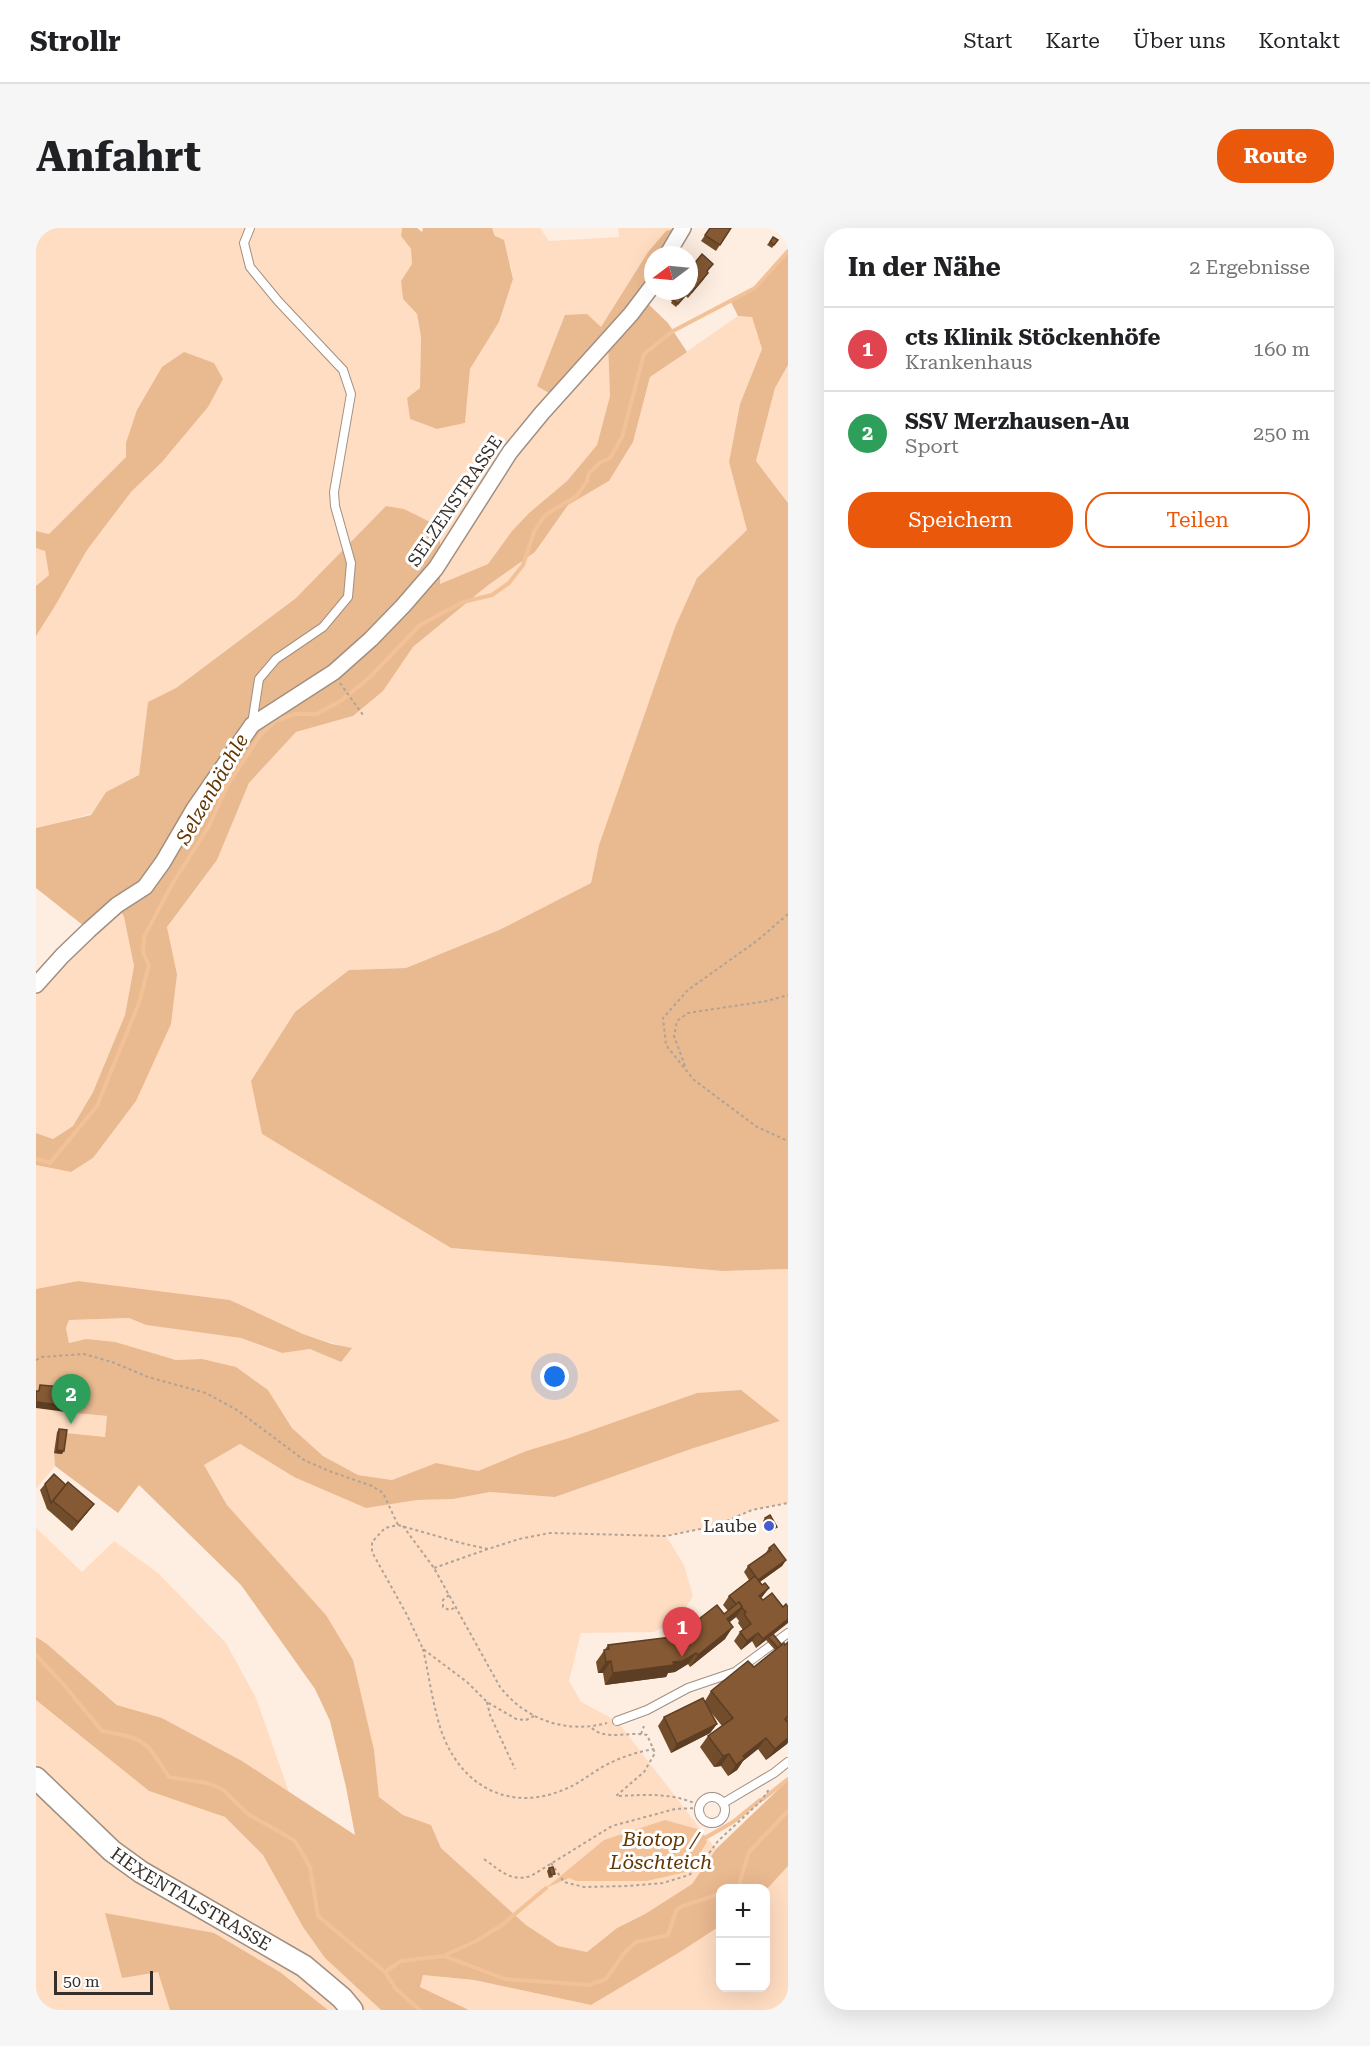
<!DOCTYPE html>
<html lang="de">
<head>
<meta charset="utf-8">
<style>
	:root { --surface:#fff; --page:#f6f6f6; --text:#202124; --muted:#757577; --line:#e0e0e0; --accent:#ea580c }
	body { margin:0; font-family:"Roboto Serif",serif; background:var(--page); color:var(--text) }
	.controls { position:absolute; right:18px; bottom:18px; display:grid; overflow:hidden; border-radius:12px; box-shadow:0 6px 24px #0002 }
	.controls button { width:54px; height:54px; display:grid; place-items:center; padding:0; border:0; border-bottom:2px solid var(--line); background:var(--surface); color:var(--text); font:30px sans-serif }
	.compass { position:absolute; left:608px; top:18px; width:54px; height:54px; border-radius:50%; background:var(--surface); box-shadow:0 6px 24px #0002; rotate:254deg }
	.scale { position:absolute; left:18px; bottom:15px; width:99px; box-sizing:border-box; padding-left:6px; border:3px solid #362f29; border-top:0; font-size:16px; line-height:21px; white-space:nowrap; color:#362f29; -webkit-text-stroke:4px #fff; paint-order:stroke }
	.you { position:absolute; left:519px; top:1149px; width:21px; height:21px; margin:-15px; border:4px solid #fff; border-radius:50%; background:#1a73e8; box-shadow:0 0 0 9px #1a73e833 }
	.badge { display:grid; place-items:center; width:39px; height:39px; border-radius:50%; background:var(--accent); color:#fff; font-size:20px; font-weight:700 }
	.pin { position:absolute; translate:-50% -50px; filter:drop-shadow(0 2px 3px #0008) }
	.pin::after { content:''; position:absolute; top:32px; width:21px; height:18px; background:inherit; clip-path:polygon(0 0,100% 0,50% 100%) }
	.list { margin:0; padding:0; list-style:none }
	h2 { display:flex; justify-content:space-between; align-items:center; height:78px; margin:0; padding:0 24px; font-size:26px }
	h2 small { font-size:20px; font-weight:400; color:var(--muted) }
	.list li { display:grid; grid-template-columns:39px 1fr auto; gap:18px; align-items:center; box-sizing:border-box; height:84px; padding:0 24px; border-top:2px solid var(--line) }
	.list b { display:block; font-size:22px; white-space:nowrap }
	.list p { margin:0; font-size:20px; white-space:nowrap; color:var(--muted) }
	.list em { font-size:20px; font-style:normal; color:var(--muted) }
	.actions { display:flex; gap:12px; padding:18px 24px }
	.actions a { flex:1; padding:14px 0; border:2px solid var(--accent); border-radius:24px; text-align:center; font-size:21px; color:var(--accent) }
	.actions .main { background:var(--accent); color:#fff }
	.map { position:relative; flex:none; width:752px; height:1782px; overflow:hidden; border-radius:24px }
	header { display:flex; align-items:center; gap:36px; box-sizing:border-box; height:84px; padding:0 30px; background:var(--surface); border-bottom:2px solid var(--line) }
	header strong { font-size:28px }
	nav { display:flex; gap:33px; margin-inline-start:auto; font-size:21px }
	.intro { display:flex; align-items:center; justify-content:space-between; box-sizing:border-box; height:144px; padding:0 36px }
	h1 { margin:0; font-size:42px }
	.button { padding:15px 27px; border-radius:24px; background:var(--accent); color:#fff; font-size:21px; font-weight:700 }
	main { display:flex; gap:36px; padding:0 36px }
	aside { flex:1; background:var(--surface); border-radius:24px; box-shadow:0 6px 24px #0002 }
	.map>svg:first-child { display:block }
	.green { fill:#ffddc2 }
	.forest { fill:#e9b990 }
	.water { fill:#f2c198 }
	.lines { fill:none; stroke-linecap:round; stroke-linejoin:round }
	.stream { stroke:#f2c198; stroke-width:4 }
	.service-casing { stroke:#a18f80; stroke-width:10 }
	.minor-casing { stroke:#a18f80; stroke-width:18 }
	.secondary-casing { stroke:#a18f80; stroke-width:24 }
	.path { stroke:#afa398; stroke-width:2; stroke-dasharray:3 3; stroke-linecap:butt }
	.service { stroke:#fff; stroke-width:8 }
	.minor { stroke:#fff; stroke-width:15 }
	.secondary { stroke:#fff; stroke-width:21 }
	.wall { fill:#724d2c }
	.shaded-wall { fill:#5c3e24 }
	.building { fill:#845933; stroke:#5c3e24; stroke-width:1.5 }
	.poi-dot { fill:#475bcf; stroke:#fff; stroke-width:2 }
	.labels { text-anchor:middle; stroke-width:6; stroke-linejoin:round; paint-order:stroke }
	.street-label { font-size:18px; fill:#362f29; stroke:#fff }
	.poi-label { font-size:18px; fill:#362f29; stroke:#fff; text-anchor:end }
	.water-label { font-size:20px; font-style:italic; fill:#633704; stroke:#fff }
</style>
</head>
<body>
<header>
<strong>Strollr</strong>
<nav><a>Start</a><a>Karte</a><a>Über uns</a><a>Kontakt</a></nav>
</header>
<div class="intro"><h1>Anfahrt</h1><a class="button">Route</a></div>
<main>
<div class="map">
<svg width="752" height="1782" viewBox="0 0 752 1782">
	<rect width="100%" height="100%" fill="#feeee1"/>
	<g class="green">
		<path d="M 0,0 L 366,0 L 365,8 L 375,21 L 376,36 L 365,53 L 367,71 L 381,86 L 385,109 L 384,160 L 371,170 L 374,191 L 401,201 L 429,195 L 434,141 L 463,94 L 477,51 L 475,39 L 456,0 L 504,0 L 513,13 L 583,9 L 582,0 L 640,0 L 612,24 L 565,100 L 573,111 L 574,168 L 561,217 L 531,253 L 493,285 L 476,303 L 452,336 L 404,357 L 350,278 L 260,370 L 140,460 L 112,474 L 103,547 L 70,564 L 55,586 L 0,600 L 0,408 L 19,378 L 51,322 L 95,264 L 126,234 L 172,179 L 90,215 L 90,229 L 13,306 L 0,303 Z"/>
		<path d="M 702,88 L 716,89 L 726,121 L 704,176 L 693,234 L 712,302 L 661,350 L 639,399 L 563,617 L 555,655 L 463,702 L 370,740 L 313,742 L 226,906 L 415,1020 L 687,1043 L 752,1041 L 752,1275 L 716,1282 L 679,1298 L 630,1308 L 648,1337 L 657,1368 L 643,1390 L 618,1404 L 545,1405 L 533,1453 L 545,1474 L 581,1493 L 680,1621 L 656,1656 L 609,1686 L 581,1700 L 551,1724 L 522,1718 L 490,1697 L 405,1620 L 395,1597 L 367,1587 L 343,1569 L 338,1522 L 290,1387 L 191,1277 L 168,1237 L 204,1216 L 258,1249 L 381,1272 L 417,1271 L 454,1264 L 519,1269 L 658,1220 L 744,1193 L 661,1165 L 533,1210 L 490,1223 L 442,1243 L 400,1235 L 356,1252 L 322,1247 L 287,1228 L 256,1200 L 232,1162 L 166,1131 L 141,1132 L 50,1111 L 33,1115 L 30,1100 L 33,1092 L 93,1090 L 110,1097 L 205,1110 L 245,1125 L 274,1121 L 305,1133 L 315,1121 L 267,1106 L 194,1072 L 42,1053 L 0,1061 L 0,937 L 35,944 L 57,930 L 141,746 L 131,699 L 181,632 L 213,555 L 260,504 L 317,488 L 347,463 L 377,419 L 451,358 L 499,324 L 532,277 L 573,253 L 597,214 L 614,149 Z"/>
		<path d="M 752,137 L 752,275 L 720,233 L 739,160 Z"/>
		<path d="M 0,320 L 9,323 L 13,347 L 0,358 Z"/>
		<path d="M 81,677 L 88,689 L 98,738 L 89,787 L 57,864 L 37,898 L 17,911 L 0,905 L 0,757 Z"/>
		<path d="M 0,1180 L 71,1188 L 69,1209 L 18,1225 L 19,1238 L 0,1261 Z"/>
		<path d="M 0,1300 L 46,1344 L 78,1313 L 122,1345 L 190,1415 L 220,1470 L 253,1564 L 206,1533 L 126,1490 L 82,1477 L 11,1416 L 0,1409 Z"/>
		<path d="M 0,1472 L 113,1563 L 189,1589 L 227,1627 L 267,1699 L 289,1730 L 345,1782 L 292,1782 L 244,1744 L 178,1705 L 122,1744 L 134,1782 L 0,1782 Z"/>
		<path d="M 752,1638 L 752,1782 L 433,1782 L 384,1759 L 387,1747 L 438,1752 L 555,1777 L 644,1724 L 684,1698 L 684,1760 L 730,1760 L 730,1662 Z"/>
	</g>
	<g class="forest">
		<path d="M 366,0 L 381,0 L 386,4 L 387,0 L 456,0 L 459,8 L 468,12 L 477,51 L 463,94 L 434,141 L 429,195 L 401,201 L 374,191 L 371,170 L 384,160 L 385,109 L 381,86 L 367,71 L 365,53 L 376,36 L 375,21 L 365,8 Z"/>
		<path d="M 640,0 L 631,27 L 617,27 L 617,57 L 607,71 L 632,95 L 651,124 L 614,149 L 597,214 L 573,253 L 532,277 L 499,324 L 451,358 L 377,419 L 347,463 L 317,488 L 260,504 L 213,555 L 181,632 L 131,699 L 141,746 L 135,796 L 100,873 L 57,930 L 35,944 L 0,937 L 0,905 L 17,911 L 37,898 L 57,864 L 89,787 L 98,738 L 88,689 L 82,677 L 53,702 L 0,660 L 0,600 L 55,587 L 70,564 L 103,547 L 112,474 L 140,460 L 260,370 L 350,278 L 368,281 L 404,299 L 404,356 L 452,336 L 476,303 L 493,285 L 531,253 L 561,217 L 574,168 L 572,112 L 520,169 L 501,158 L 529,87 L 551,86 L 565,99 L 612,24 L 630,3 Z"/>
		<path d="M 752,23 L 752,137 L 739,160 L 720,233 L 752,275 L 752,1041 L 687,1043 L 415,1020 L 226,906 L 215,853 L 259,784 L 313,742 L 370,740 L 463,702 L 555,655 L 563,617 L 639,399 L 661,350 L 711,302 L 693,234 L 704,176 L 726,121 L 716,89 L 702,88 L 695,74 L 719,60 Z"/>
		<path d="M 148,124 L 178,135 L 187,151 L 172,179 L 126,234 L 95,264 L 51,322 L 19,378 L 0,408 L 0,358 L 13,347 L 9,323 L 0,320 L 0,303 L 13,306 L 90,229 L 90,215 L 101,182 L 126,139 Z"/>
		<path d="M 42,1053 L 194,1072 L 267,1106 L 296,1116 L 316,1120 L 305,1134 L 274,1121 L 246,1125 L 205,1110 L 110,1097 L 93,1090 L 33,1092 L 30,1100 L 33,1115 L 50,1111 L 79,1114 L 140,1132 L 166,1131 L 200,1139 L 232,1162 L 256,1200 L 287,1228 L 322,1247 L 356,1252 L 400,1235 L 442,1243 L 490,1223 L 533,1210 L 661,1165 L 705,1162 L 744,1193 L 658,1220 L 519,1269 L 454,1264 L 417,1271 L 381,1272 L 330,1280 L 258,1249 L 204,1216 L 168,1237 L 191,1277 L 290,1387 L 317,1432 L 338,1522 L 343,1569 L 367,1587 L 395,1597 L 405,1620 L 490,1697 L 522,1718 L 551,1724 L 581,1700 L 609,1686 L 656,1656 L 680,1621 L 752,1552 L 752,1638 L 730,1662 L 684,1660 L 684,1698 L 644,1724 L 555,1777 L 438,1752 L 387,1747 L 384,1759 L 433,1782 L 345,1782 L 289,1730 L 267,1699 L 227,1627 L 189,1589 L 113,1563 L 0,1472 L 0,1409 L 11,1416 L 81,1477 L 126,1490 L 206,1533 L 319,1607 L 310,1559 L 294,1493 L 279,1461 L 205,1357 L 103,1257 L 82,1285 L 19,1238 L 18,1225 L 29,1205 L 69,1209 L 71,1188 L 30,1184 L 32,1166 L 0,1163 L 0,1061 Z"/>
		<path d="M 69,1685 L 178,1705 L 244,1744 L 292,1782 L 134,1782 L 122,1744 L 86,1750 Z"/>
	</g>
	<path class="water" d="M 629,1592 L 665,1602 L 671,1614 L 655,1640 L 650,1644 L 611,1653 L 540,1653 L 533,1650 L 510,1660 L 568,1612 Z"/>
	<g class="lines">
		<g class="stream">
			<path d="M 0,931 L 14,935 L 61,878 L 103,775 L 113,737 L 107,725 L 108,709 L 135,658 L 173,598 L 191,558 L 225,506 L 239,493 L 259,486 L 281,486 L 306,472 L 333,450 L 384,397 L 427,374 L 456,367 L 473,355 L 487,337 L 498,304 L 509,287 L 541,268 L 551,253 L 553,245 L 565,234 L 574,230 L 586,209 L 608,126 L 637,103 L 719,60 L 752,23"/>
			<path d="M 0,1427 L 27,1456 L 66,1503 C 111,1511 109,1512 133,1549 L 171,1555 L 186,1561 L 212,1586 L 259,1613 L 274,1639 L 282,1688 L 349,1744 L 365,1733 L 408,1728 L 469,1751 L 553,1757 L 570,1751 L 589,1724 L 600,1714 L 632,1707 L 640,1683 L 646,1678 L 684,1666"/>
			<path d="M 727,1571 L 752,1551"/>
			<path d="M 669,1610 L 697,1594 L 724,1572"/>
			<path d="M 702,1660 L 713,1624 L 752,1583"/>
			<path d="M 409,1727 L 440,1713 L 466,1697 L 510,1660"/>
			<path d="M 349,1744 L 360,1761 L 384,1782"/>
		</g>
		<defs>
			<g id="service">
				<path d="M 214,0 L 208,15 L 214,39 L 242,73 L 307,142 L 315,166 L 298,264 L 299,278 L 315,335 L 312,369 L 287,399 L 240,431 L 223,451 L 216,496"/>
				<path d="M 581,1493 L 611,1482 L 652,1460 L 699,1444 L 752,1405"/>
				<circle cx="676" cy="1582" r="13"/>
				<path d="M 689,1574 L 738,1545 L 752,1534"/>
			</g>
			<g id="minor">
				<path d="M 631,27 L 647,0"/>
				<path d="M 0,757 L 26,728 L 53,702 L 81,677 L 109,659 L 127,634 L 158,581 L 216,497 L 298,444 L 335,411 L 367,378 L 400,340 L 474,224 L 506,185 L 595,86 L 617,57"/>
			</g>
			<g id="secondary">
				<path id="s1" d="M 0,1550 L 76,1623 L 105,1644 L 268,1738 L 306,1770 L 316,1782"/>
			</g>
		</defs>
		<use href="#service" class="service-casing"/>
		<use href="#minor" class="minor-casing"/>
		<use href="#secondary" class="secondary-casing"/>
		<g class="path">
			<path d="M 304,455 L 327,487"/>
			<path d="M 752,686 L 722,712 L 652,762 L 627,790 L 630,817 L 658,852 L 721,899 L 752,913"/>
			<path d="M 649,838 L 638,808 L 641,793 L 652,785 L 731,773 L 752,767"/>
			<path d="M 0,1132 L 6,1129 L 48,1126 L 76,1134 L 112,1149 L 170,1165 L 201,1182 L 268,1232 L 293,1243 L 336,1258 L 347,1265 L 362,1297"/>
			<path d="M 367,1298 L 398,1340 L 464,1459 C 490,1492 530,1506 571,1495"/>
			<path d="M 398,1340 L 452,1321"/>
			<path d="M 413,1367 L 407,1372 L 407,1379 L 413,1382 L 421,1379"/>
			<path d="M 387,1421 C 393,1447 398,1486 408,1510 C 429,1561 476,1583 527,1562 C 543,1556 555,1545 570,1537 C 585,1529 601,1524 618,1521"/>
			<path d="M 451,1474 L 454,1487 L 479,1541"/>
			<path d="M 498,1488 L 490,1492 L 480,1491 L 451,1474 L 431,1454 L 387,1421 L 371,1387 L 336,1324 L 336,1314 L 349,1300 L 362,1297 L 429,1316 L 452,1321 L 483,1311 L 514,1305 L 630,1308 L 679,1298 L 716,1282 L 752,1275"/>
			<path d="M 556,1500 C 568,1513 594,1503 611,1507 L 619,1525 L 608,1544 L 580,1568 C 611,1567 634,1564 663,1577"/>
			<path d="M 605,1506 L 608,1498"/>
			<path d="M 448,1631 C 465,1643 474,1654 495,1648 L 576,1598 L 639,1581 L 662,1580"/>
			<path d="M 515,1635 L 528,1654 L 548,1659 L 591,1658 L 627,1655 L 653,1647 L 663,1639 L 682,1613 L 725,1573 L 734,1560"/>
		</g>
		<use href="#service" class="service"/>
		<use href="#minor" class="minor"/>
		<use href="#secondary" class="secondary"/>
	</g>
	<g class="wall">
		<path d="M 674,0 L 695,0 L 680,23 L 665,13 Z"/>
		<path d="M 737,9 L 742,12 L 736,20 L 731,17 Z"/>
		<path d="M 653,42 L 671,44 L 668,51 L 652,70 L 644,63 L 653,63 Z"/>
		<path d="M 638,63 L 649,68 L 640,79 L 635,75 L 636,73 L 632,70 Z"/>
		<path d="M 23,1201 L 26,1226 L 18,1225 L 21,1204 Z"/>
		<path d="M 9,1256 L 30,1257 L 58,1276 L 36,1303 L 11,1281 L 4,1262 Z"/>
		<path d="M 729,1290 L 739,1302 L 734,1305 L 727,1293 Z"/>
		<path d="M 733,1320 L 750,1332 L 746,1338 L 724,1354 L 726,1357 L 733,1360 L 725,1370 L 737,1406 L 746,1417 L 749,1417 L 752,1414 L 752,1515 L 730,1532 L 722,1521 L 707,1533 L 701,1542 L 692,1548 L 685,1538 L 678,1539 L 664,1519 L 672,1508 L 686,1498 L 674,1483 L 681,1496 L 674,1505 L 635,1525 L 622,1498 L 628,1489 L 669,1473 L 675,1463 L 718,1439 L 739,1422 L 730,1412 L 720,1420 L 716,1413 L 705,1422 L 698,1413 L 704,1404 L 707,1402 L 702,1395 L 703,1393 L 700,1389 L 693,1394 L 689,1411 L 654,1439 L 652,1436 L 639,1444 L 632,1445 L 630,1449 L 569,1457 L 567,1445 L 562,1445 L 560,1434 L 572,1417 L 640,1411 L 645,1405 L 688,1386 L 692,1383 L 687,1377 L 693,1368 L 713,1352 L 708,1344 L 712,1338 L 729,1326 Z"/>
		<path d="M 513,1640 L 517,1649 L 513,1650 L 511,1643 Z"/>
	</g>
	<g class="shaded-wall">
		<path d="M 0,1174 L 35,1178 L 30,1184 L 0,1180 Z"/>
		<path d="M 21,1222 L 28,1223 L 26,1226 L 18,1225 Z"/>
		<path d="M 58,1276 L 51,1285 L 36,1303 L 42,1294 Z"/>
		<path d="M 750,1332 L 746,1338 L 718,1358 L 722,1352 Z"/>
		<path d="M 733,1360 L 726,1369 L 717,1377 L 723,1368 Z"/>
		<path d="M 706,1379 L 700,1389 L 683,1403 L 691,1391 Z"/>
		<path d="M 752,1391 L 752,1395 L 733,1410 L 732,1409 L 730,1412 L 720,1420 L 727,1411 Z"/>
		<path d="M 697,1399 L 689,1411 L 654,1439 L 662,1427 Z"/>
		<path d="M 722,1405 L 716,1413 L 705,1422 L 711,1413 Z"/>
		<path d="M 660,1425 L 652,1436 L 639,1444 L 632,1445 L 630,1449 L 569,1457 L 577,1445 L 637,1434 Z"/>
		<path d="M 575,1433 L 567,1445 L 562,1445 L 570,1434 Z"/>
		<path d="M 681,1496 L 674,1505 L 635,1525 L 641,1516 Z"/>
		<path d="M 730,1510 L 722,1521 L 707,1533 L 701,1542 L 692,1548 L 707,1528 Z"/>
		<path d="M 752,1510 L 751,1516 L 730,1532 L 739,1521 Z"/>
		<path d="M 693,1526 L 685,1538 L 678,1539 L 687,1528 Z"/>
	</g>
	<g class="building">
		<path d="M 674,0 L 695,0 L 684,17 L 669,7 Z"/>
		<path d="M 737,9 L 742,12 L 738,17 L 734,14 Z"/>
		<path d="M 666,26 L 677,36 L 671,43 L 672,45 L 656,64 L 653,61 L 653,42 Z"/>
		<path d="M 638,63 L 643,63 L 649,68 L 642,76 L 637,72 L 638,70 L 635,67 Z"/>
		<path d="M 4,1157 L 36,1160 L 35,1178 L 0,1174 L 0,1163 L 3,1163 Z"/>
		<path d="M 23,1201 L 31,1202 L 28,1223 L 21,1222 Z"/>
		<path d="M 18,1246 L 30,1257 L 15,1275 L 9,1256 Z"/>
		<path d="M 32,1254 L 58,1276 L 42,1294 L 17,1273 Z"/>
		<path d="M 734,1287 L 741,1299 L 736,1302 L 729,1290 Z"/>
		<path d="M 738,1316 L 750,1332 L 722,1352 L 712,1338 L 735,1322 L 733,1320 Z"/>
		<path d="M 719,1348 L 726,1357 L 729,1355 L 733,1360 L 723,1368 L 727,1372 L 736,1365 L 747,1379 L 750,1376 L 752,1379 L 752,1391 L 727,1411 L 722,1405 L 711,1413 L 704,1404 L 715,1396 L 708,1386 L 710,1384 L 706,1380 L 704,1382 L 706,1379 L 703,1374 L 700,1376 L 693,1368 Z"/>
		<path d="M 703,1374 L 706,1379 L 691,1391 L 697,1399 L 662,1427 L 660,1425 L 647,1433 L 637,1434 L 638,1437 L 577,1445 L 575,1433 L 570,1434 L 568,1422 L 573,1421 L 572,1417 L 635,1409 L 636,1412 L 643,1410 L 647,1408 L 645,1405 L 681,1377 L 688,1386 Z"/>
		<path d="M 737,1406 L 746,1417 L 742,1420 L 732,1409 Z"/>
		<path d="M 752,1414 L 752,1488 L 749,1491 L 752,1495 L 752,1510 L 739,1521 L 730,1510 L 707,1528 L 709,1530 L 700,1537 L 693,1526 L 687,1528 L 672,1508 L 697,1490 L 675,1463 L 712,1433 L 718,1439 L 748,1415 L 749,1417 Z"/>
		<path d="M 667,1470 L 681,1496 L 641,1516 L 628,1489 Z"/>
		<path d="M 517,1639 L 519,1646 L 515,1647 L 513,1640 Z"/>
	</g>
	<circle class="poi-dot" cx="733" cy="1298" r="6"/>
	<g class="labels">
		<g class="street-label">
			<text transform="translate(419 273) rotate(-56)" y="6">SELZENSTRASSE</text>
			<text dy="6" stroke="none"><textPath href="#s1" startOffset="198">HEXENTALSTRASSE</textPath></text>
		</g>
		<g class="poi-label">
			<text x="721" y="1304">Laube</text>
		</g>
		<g class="water-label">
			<text transform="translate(176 561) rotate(-60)" y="7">Selzenbächle</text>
			<text x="625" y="1618">Biotop /<tspan x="625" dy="23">Löschteich</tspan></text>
		</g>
	</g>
</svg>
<div class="controls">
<button>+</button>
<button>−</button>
</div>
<svg class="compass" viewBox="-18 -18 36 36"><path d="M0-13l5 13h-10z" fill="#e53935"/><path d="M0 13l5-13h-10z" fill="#757577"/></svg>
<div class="scale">50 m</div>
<div class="you"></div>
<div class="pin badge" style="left:646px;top:1429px;background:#e0444e">1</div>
<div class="pin badge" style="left:35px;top:1196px;background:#2e9e5b">2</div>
</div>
<aside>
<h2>In der Nähe<small>2 Ergebnisse</small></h2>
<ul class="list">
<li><span class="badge" style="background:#e0444e">1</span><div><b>cts Klinik Stöckenhöfe</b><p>Krankenhaus</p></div><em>160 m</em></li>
<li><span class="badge" style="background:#2e9e5b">2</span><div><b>SSV Merzhausen-Au</b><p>Sport</p></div><em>250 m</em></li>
</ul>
<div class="actions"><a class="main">Speichern</a><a>Teilen</a></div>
</aside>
</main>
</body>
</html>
